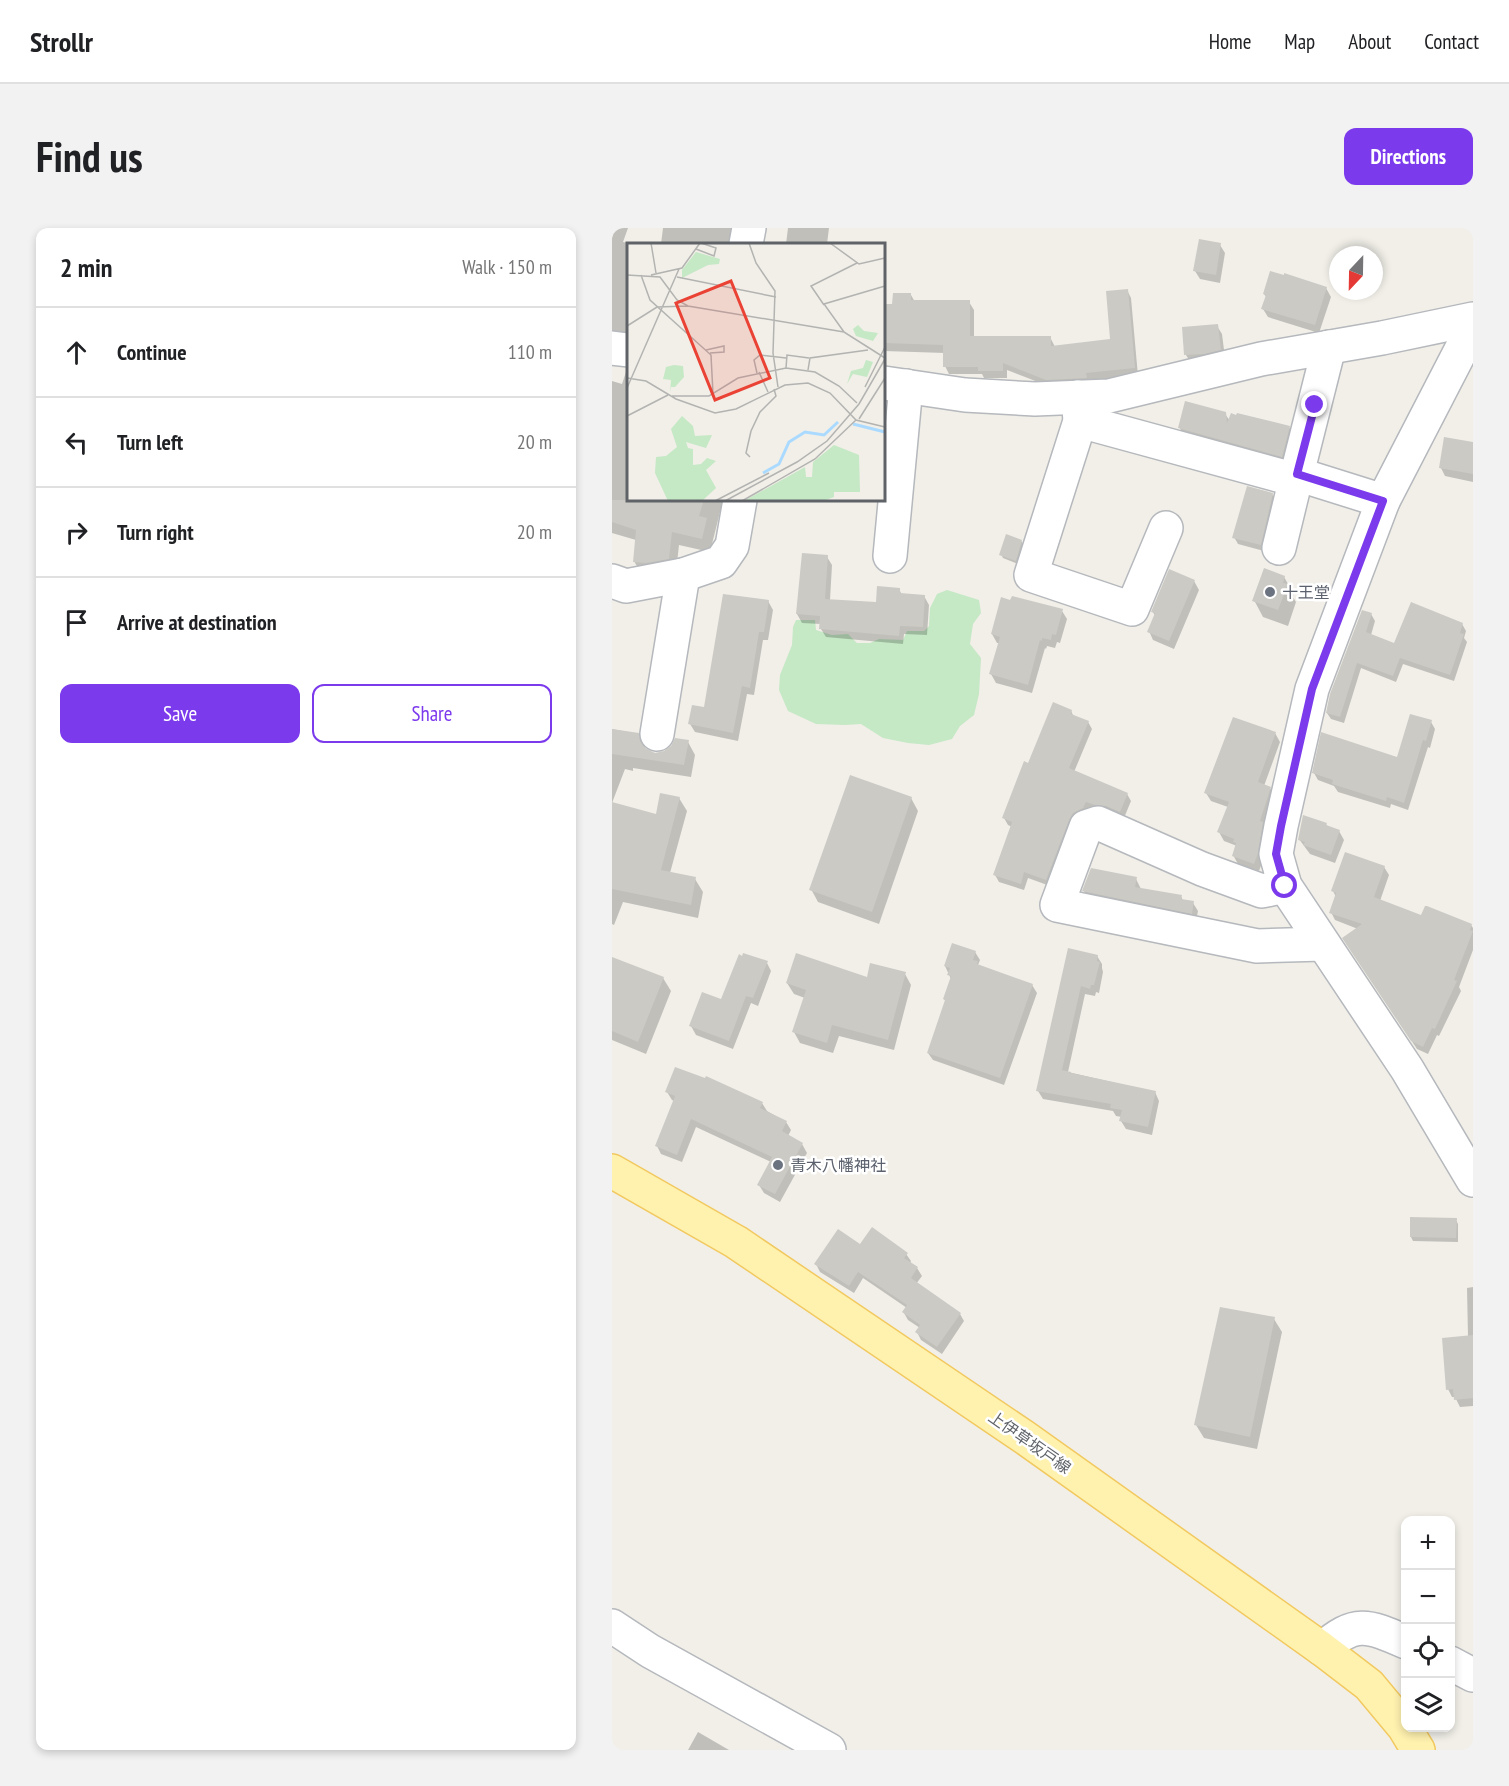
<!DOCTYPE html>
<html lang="en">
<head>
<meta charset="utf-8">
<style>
	:root { --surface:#fff; --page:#f2f2f2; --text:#202124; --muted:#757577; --line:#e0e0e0; --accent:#7c3aed }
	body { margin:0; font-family:"PT Sans Narrow","Noto Sans JP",sans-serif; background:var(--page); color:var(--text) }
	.controls { position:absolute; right:18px; bottom:18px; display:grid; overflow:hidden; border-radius:12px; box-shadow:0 3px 9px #0003 }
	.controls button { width:54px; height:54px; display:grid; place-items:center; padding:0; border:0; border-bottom:2px solid var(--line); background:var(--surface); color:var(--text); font:30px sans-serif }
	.compass { position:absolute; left:717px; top:18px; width:54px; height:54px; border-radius:50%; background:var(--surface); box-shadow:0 3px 9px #0003; rotate:202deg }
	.stop { position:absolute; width:18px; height:18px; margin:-14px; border:4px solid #7c3aed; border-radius:50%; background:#fff }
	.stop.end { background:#7c3aed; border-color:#fff; box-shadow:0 2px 6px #0008 }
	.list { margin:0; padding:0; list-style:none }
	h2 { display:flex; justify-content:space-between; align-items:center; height:78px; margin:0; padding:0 24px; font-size:26px }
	h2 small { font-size:20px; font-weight:400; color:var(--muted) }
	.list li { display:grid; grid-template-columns:39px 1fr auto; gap:18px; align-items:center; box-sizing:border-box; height:90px; padding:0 24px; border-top:2px solid var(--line) }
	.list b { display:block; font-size:22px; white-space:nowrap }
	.list em { font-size:20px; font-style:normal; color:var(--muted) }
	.actions { display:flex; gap:12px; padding:18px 24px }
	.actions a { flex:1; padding:14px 0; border:2px solid var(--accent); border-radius:12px; text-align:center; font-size:21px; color:var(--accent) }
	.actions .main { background:var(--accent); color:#fff }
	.icon { flex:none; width:33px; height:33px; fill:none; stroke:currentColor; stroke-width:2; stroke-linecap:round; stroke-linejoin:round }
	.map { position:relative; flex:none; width:861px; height:1522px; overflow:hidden; border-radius:12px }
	header { display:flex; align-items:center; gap:36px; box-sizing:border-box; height:84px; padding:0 30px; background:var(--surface); border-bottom:2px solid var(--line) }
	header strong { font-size:28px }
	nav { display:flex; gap:33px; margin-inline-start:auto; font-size:21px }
	.intro { display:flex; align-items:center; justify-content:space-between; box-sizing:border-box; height:144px; padding:0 36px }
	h1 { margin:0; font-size:42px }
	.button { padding:15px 27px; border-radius:12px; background:var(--accent); color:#fff; font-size:21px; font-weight:700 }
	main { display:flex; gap:36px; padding:0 36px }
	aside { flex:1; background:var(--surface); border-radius:12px; box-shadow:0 3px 9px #0003 }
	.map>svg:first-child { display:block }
	.green { fill:#c5e8c5 }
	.shadow { fill:#0003 }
	.building { fill:#cccac5 }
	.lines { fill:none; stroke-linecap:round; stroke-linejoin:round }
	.minor-casing { stroke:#b5b8bc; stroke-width:36 }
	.major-casing { stroke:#f2c960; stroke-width:36 }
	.minor { stroke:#fff; stroke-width:33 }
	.major { stroke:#fff2af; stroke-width:33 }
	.route { stroke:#7c3aed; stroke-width:8 }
	.worship-dot { fill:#6b7280; stroke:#fff; stroke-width:2 }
	.labels { text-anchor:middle; stroke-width:5; stroke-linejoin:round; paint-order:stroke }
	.worship-label { font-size:16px; fill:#5b616d; stroke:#fff; text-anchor:start }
	.street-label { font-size:16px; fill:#5f6368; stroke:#fff }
	.inset-river { fill:none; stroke:#aadaff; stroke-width:3 }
	.inset-road { fill:none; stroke:#b3b3b1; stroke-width:1.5 }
	.view { fill:#ea4335; fill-opacity:0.15; stroke:#ea4335; stroke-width:3 }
	.inset-edge { fill:none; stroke:#5f6368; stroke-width:3 }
</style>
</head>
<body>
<header>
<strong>Strollr</strong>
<nav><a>Home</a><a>Map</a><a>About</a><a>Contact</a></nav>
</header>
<div class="intro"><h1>Find us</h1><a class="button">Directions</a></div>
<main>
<aside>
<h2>2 min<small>Walk · 150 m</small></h2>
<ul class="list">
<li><svg class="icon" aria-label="ahead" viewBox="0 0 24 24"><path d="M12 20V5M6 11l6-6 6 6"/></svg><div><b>Continue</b></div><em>110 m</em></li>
<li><svg class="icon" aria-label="left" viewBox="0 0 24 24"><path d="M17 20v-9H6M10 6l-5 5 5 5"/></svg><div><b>Turn left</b></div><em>20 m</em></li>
<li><svg class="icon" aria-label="right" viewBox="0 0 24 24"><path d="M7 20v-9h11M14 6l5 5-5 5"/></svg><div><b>Turn right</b></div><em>20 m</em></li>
<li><svg class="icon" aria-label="arrive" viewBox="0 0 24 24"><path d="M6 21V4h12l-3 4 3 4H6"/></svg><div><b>Arrive at destination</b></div></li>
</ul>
<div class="actions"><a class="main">Save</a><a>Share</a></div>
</aside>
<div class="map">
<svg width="861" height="1522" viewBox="0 0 861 1522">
	<rect width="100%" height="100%" fill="#f1efe8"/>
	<path class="green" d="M 335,362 L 367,372 L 369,385 L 361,396 L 358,416 L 369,430 L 367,466 L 362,487 L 348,498 L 340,511 L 317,517 L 296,515 L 271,510 L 249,496 L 233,497 L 204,496 L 176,483 L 167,462 L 168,447 L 180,417 L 181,399 L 184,392 L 203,392 L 204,402 L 220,407 L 236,406 L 245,415 L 258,415 L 267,411 L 291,412 L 295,403 L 312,403 L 317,398 L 318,380 L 325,366 Z"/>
	<g class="shadow">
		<path d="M 0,0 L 16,0 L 11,14 L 21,16 L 16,16 L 16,107 L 0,105 Z"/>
		<path d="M 51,0 L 125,0 L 120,16 L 49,16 Z"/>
		<path d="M 176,0 L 217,0 L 215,16 L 174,16 Z"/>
		<path d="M 608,17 L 613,25 L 608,55 L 588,51 L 583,43 Z"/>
		<path d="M 714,60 L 719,69 L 707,105 L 656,89 L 651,81 L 655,70 L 652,66 Z"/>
		<path d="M 515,62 L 519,70 L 526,148 L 439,159 L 395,142 L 395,150 L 372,150 L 370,146 L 337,146 L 333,138 L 333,125 L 272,123 L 272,77 L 282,78 L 299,67 L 303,74 L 357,74 L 362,82 L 362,109 L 438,109 L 443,119 L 500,112 Z"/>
		<path d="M 605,98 L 610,106 L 613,130 L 579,135 L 574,127 L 571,101 Z"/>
		<path d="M 14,144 L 16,145 L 16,272 L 111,272 L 98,324 L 67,317 L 64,344 L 30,347 L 22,333 L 24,312 L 0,305 L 0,153 L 10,156 Z"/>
		<path d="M 613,186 L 618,193 L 625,189 L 677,199 L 682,208 L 674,237 L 572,209 L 568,200 Z"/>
		<path d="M 861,215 L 861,254 L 833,248 L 829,240 Z"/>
		<path d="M 660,266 L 664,273 L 652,323 L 626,316 L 622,309 Z"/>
		<path d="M 409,313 L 412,317 L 406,336 L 391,330 L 389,326 Z"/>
		<path d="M 191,327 L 215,329 L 220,337 L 218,372 L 265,376 L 287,361 L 290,367 L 312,368 L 317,377 L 315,407 L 292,406 L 291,416 L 214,409 L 209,401 L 209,396 L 190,395 L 185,386 Z"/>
		<path d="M 672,349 L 682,366 L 681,369 L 684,374 L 676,398 L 651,389 L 642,372 Z"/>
		<path d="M 582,353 L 587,362 L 562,421 L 541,412 L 537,403 L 543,388 L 541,384 Z"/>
		<path d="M 156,373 L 161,382 L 156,412 L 151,412 L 142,467 L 135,466 L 126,513 L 83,504 L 78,496 L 93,481 Z"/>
		<path d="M 450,383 L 455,391 L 448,415 L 445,414 L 443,420 L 435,418 L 434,421 L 433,420 L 420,465 L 384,455 L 379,446 L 388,415 L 385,415 L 380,406 Z"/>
		<path d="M 759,386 L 763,393 L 759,407 L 783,417 L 850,396 L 854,403 L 852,410 L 855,414 L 842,453 L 791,436 L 784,454 L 749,440 L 732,495 L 719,491 L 715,485 Z"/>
		<path d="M 459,483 L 462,489 L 476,494 L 480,501 L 462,544 L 515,566 L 519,573 L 512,590 L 478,580 L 438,658 L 416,650 L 412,662 L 387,654 L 383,647 L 400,599 L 396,597 L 392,590 L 416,537 Z"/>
		<path d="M 819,494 L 823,501 L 818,520 L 816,519 L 796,582 L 779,576 L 778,580 L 726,564 L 722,558 L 706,552 L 702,545 L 786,531 Z"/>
		<path d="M 0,501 L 26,506 L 34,522 L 41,526 L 53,525 L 76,514 L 83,527 L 79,549 L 21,540 L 21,543 L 13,541 L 0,575 Z"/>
		<path d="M 663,505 L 668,514 L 652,558 L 658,560 L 663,568 L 650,635 L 647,643 L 626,636 L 621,627 L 625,618 L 612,613 L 607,604 L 616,579 L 599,573 L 594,565 Z"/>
		<path d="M 67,570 L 75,583 L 58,645 L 83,651 L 91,664 L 86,690 L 11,674 L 2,697 L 0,696 L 0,576 L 45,588 Z"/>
		<path d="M 299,570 L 306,583 L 267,696 L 206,674 L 199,661 Z"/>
		<path d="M 714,596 L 716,599 L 727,603 L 732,612 L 723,635 L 698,626 L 687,611 Z"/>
		<path d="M 772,639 L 777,647 L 768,673 L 810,689 L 859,697 L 861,700 L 861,722 L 847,759 L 849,763 L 827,808 L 825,807 L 816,826 L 805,821 L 737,718 L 746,701 L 723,692 L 719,684 L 724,669 L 721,663 Z"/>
		<path d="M 524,651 L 529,661 L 569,668 L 571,673 L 581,675 L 586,683 L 584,693 L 477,671 L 472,663 Z"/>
		<path d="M 457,722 L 485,728 L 490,736 L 490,740 L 491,744 L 487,765 L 484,764 L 483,768 L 473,766 L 456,844 L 543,864 L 547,873 L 540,907 L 514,901 L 509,893 L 510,889 L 504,888 L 501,883 L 431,871 L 426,863 Z"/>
		<path d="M 363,724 L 368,732 L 366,737 L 420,757 L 425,765 L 392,857 L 321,832 L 316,825 L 334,774 L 332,771 L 339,751 L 333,738 Z"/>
		<path d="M 0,731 L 51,750 L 59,763 L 34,826 L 0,812 Z"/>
		<path d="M 155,735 L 159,743 L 146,778 L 139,775 L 121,821 L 84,807 L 79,798 Z"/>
		<path d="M 293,746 L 299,757 L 282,822 L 227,808 L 221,825 L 188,815 L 182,804 L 193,770 L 182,766 L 175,755 L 256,750 Z"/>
		<path d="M 55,864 L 150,875 L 155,883 L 174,894 L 179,902 L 176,908 L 190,916 L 195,925 L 168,974 L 152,965 L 147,957 L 159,934 L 84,899 L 70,934 L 49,926 L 45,918 L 62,873 L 60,872 Z"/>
		<path d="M 844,992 L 846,996 L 846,1014 L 801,1013 L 799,1009 Z"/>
		<path d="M 248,1018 L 294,1026 L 299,1033 L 298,1035 L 305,1040 L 310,1048 L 304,1056 L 348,1086 L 352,1093 L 330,1126 L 309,1112 L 305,1104 L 308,1100 L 296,1092 L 292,1085 L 295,1080 L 251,1050 L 242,1065 L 208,1044 L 204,1036 Z"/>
		<path d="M 861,1059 L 861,1178 L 848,1179 L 843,1169 L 840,1169 L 836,1161 L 856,1109 L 855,1060 Z"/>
		<path d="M 662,1091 L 670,1104 L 645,1221 L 592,1210 L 584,1197 Z"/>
		<path d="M 86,1504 L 117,1522 L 76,1522 Z"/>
	</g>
	<g class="building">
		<path d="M 587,11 L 609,15 L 604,47 L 581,43 Z"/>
		<path d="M 658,43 L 672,47 L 672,45 L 715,59 L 703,97 L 649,81 L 654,67 L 651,66 Z"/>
		<path d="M 516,61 L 523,140 L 474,145 L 475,150 L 434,152 L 391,135 L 391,143 L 366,143 L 366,139 L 331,139 L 331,117 L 272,115 L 272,76 L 280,76 L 281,65 L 299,65 L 299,72 L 358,72 L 358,108 L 439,108 L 439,118 L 498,111 L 494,63 Z"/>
		<path d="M 606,96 L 609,122 L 592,126 L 572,127 L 570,99 Z"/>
		<path d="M 573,173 L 614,184 L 615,195 L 619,185 L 624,187 L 625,185 L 678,198 L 670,229 L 566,200 Z"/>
		<path d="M 832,209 L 861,214 L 861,246 L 827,240 Z"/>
		<path d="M 635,258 L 661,265 L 649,317 L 620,310 Z"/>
		<path d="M 0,272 L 92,272 L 87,288 L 95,290 L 90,311 L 60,304 L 57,331 L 34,335 L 21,334 L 24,302 L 0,294 Z"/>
		<path d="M 394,306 L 410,312 L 404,333 L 387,327 Z"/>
		<path d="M 190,325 L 216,327 L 213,371 L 264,374 L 265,358 L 288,360 L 288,365 L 313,367 L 311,399 L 288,398 L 287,408 L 207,401 L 208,388 L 184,386 Z"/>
		<path d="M 652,340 L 673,348 L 671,355 L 676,356 L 666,382 L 640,373 Z"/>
		<path d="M 557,341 L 583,352 L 557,413 L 535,404 L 543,385 L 539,384 Z"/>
		<path d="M 111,366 L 157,372 L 152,404 L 147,404 L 138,460 L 130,458 L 121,505 L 76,496 L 80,477 L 92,479 Z"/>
		<path d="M 400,368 L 451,381 L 444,407 L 440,406 L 439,412 L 430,410 L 430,413 L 428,412 L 416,457 L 377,446 L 388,409 L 379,406 L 389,369 L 398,372 Z"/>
		<path d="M 799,374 L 851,395 L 848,405 L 852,406 L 838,447 L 788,430 L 781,448 L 745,435 L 728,489 L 714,485 L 718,466 L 750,382 L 760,385 L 754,404 L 782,415 Z"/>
		<path d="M 441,474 L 460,482 L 459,486 L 477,493 L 457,540 L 516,565 L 508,584 L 494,578 L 483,577 L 474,574 L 471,580 L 461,585 L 457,592 L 434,652 L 412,644 L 409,656 L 381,647 L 400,594 L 390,590 L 412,533 L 416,535 Z"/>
		<path d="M 798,486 L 820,492 L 814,513 L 811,512 L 792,575 L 775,569 L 774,573 L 720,556 L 721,552 L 700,545 L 709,504 L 785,529 Z"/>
		<path d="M 621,489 L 664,504 L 646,554 L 659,559 L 648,593 L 651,594 L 646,625 L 642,636 L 620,628 L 624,615 L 621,614 L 622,611 L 605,604 L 617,574 L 592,565 Z"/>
		<path d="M 0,501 L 27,505 L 28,513 L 33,520 L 43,525 L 52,523 L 59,518 L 63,510 L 77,512 L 72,537 L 0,526 Z"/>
		<path d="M 238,547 L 300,569 L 260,684 L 197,662 Z"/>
		<path d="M 48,565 L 68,569 L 49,642 L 84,649 L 79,677 L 0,661 L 0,574 L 44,586 Z"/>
		<path d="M 691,587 L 715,595 L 714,597 L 728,602 L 719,627 L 691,617 L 693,614 L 686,612 Z"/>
		<path d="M 733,624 L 773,638 L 762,669 L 809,687 L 813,678 L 815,678 L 860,696 L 858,702 L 861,703 L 842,752 L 845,753 L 823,801 L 820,800 L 811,819 L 799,813 L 730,710 L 750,696 L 717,685 L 724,665 L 719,663 Z"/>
		<path d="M 479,640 L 525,649 L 523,659 L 570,667 L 569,671 L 582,673 L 580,686 L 470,663 Z"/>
		<path d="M 340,715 L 364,723 L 361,732 L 366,733 L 365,736 L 421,756 L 388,850 L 315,825 L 333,772 L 331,771 L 339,748 L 335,747 L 338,740 L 332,738 Z"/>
		<path d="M 456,720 L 486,727 L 485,733 L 488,734 L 482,757 L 479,757 L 478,761 L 469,758 L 450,842 L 459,844 L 459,845 L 544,863 L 536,899 L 507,893 L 510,882 L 498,880 L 499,876 L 424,863 Z"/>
		<path d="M 131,725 L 156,733 L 141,770 L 134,768 L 117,813 L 77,798 L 90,764 L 109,771 L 127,726 L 130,728 Z"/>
		<path d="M 184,725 L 255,749 L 258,735 L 294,744 L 276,812 L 220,797 L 215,815 L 180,804 L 194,762 L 174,755 Z"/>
		<path d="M 0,729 L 52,749 L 26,814 L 0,803 Z"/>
		<path d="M 63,839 L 93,850 L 94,848 L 151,874 L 148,880 L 175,893 L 170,903 L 191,915 L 163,966 L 145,957 L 160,929 L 79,891 L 65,927 L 43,918 L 63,868 L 53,864 Z"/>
		<path d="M 798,989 L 845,990 L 844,1010 L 798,1009 Z"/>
		<path d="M 260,999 L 296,1025 L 292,1030 L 306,1039 L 299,1050 L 349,1085 L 325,1119 L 303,1104 L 308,1097 L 290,1084 L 295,1077 L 246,1044 L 237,1058 L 202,1036 L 226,1001 L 248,1016 Z"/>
		<path d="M 608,1079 L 663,1089 L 638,1209 L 582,1197 Z"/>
		<path d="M 861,1107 L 861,1170 L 842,1172 L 841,1161 L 834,1162 L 830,1110 Z"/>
	</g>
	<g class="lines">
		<defs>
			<g id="minor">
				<path d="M 134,16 L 137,0"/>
				<path d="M 861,93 L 850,120 L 771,273 L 700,461 L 669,598 L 664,626 L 673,658 L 795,841 L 861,952"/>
				<path d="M 717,119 L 685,246 L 771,273"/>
				<path d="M 0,120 L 16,122"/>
				<path d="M 272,155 L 353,167 L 423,171 L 497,168 L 649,131 L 770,110 L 861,91"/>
				<path d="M 466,169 L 468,193 L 419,347 L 520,381 L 554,300"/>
				<path d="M 468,193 L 684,252"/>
				<path d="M 667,320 L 685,246"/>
				<path d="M 278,328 L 294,158"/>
				<path d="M 0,353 L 14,358 L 71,347 L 109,334 L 120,318 L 128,272"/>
				<path d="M 45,506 L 71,347"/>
				<path d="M 673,658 L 650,663 L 590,641 L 486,595 L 474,599 L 445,677 L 645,718 L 711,716"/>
				<path d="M 0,1398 L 38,1423 L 217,1522"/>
				<path d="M 710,1421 C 743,1392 755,1397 794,1414"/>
				<path d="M 838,1435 L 861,1447"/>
			</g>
			<path id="major" d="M 0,943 L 124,1014 L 412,1209 L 710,1421 L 757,1457 L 792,1499 L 806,1522"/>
		</defs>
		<use href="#minor" class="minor-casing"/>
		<use href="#major" class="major-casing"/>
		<use href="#minor" class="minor"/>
		<use href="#major" class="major"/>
	</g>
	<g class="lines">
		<path class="route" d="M 673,658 L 664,626 L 669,598 L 700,461 L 771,273 L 685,246 L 703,177"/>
	</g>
	<g class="worship-dot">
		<circle cx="658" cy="364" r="6"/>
		<circle cx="166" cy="937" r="6"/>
	</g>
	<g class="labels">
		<g class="worship-label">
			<text x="670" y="370">十王堂</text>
			<text x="178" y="943">青木八幡神社</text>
		</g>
		<g class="street-label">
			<text transform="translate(418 1214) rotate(35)" y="6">上伊草坂戸線</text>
		</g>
	</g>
	<g transform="translate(15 15)">
		<rect width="258" height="258" fill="#f1efe8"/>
		<path d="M 69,9 L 93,16 L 92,21 L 81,22 L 55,35 L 55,27 ZM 231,82 L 237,88 L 251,90 L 246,98 L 229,93 L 226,86 ZM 239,117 L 246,119 L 240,134 L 226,131 L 220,141 L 224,128 L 236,125 ZM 47,122 L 56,123 L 57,134 L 48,144 L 44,144 L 43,150 L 44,137 L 36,136 L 39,124 ZM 55,173 L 66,183 L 68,193 L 85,192 L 79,205 L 59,199 L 61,205 L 66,206 L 66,222 L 74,221 L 80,215 L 89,218 L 79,227 L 89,245 L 75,258 L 41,258 L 28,230 L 29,214 L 39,213 L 50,204 L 44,186 ZM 207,202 L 232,212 L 233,249 L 207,249 L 207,254 L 196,258 L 117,258 L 178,224 L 179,234 L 185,234 L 186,219 Z" fill="#c5e8c5"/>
		<path class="inset-river" d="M 226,181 L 258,189M 136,230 L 152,221 L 162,199 L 178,189 L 197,192 L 211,179"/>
		<path class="inset-road" d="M 24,0 L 29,30M 122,0 L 129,20 L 148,48 L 146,110 L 151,144M 203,0 L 232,21 L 258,15M 69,6 L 87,13 L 89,5 L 74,0M 0,32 L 33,34 L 50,57 L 61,63 L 217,89 L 258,115M 14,32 L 23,57 L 84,112 L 86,151M 24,32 L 55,25 L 73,0M 50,34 L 149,54M 197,62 L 184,43 L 230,20M 0,83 L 30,64 L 61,63M 217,89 L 197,61 L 258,43M 79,107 L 97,103 L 97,109 L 83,110M 159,125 L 160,112 L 182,115M 181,127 L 183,115 L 241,107M 132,129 L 141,149M 130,130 L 127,117 L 133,112 L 159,115M 0,135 L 19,138 L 49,156 L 88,170 L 109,166 L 158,142 L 181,140 L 203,150 L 229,177 L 258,184M 238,144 L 258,104M 0,145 L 52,26M 45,153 L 82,153 L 111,135 L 159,125 L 188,129 L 212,143 L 230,160M 0,173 L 41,152M 232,176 L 258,135M 123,214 L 119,210 L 124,188 L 133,169 L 149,153 L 147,146M 88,258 L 142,230M 98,258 L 170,219 L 200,198 L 232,161 L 258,116M 115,258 L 188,216 L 229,177"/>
		<path class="view" d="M 104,38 L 143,135 L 88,157 L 49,60 Z"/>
		<rect width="258" height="258" class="inset-edge"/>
	</g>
</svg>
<div class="controls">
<button>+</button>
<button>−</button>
<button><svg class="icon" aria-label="locate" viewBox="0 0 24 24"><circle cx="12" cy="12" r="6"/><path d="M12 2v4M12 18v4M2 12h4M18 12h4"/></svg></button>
<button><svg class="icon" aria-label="layers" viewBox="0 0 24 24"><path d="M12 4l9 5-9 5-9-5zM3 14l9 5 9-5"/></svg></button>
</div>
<svg class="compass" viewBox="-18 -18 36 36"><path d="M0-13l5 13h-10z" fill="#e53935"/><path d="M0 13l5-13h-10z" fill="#757577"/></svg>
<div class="stop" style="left:673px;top:658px"></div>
<div class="stop end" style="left:703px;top:177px"></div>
</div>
</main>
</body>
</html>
